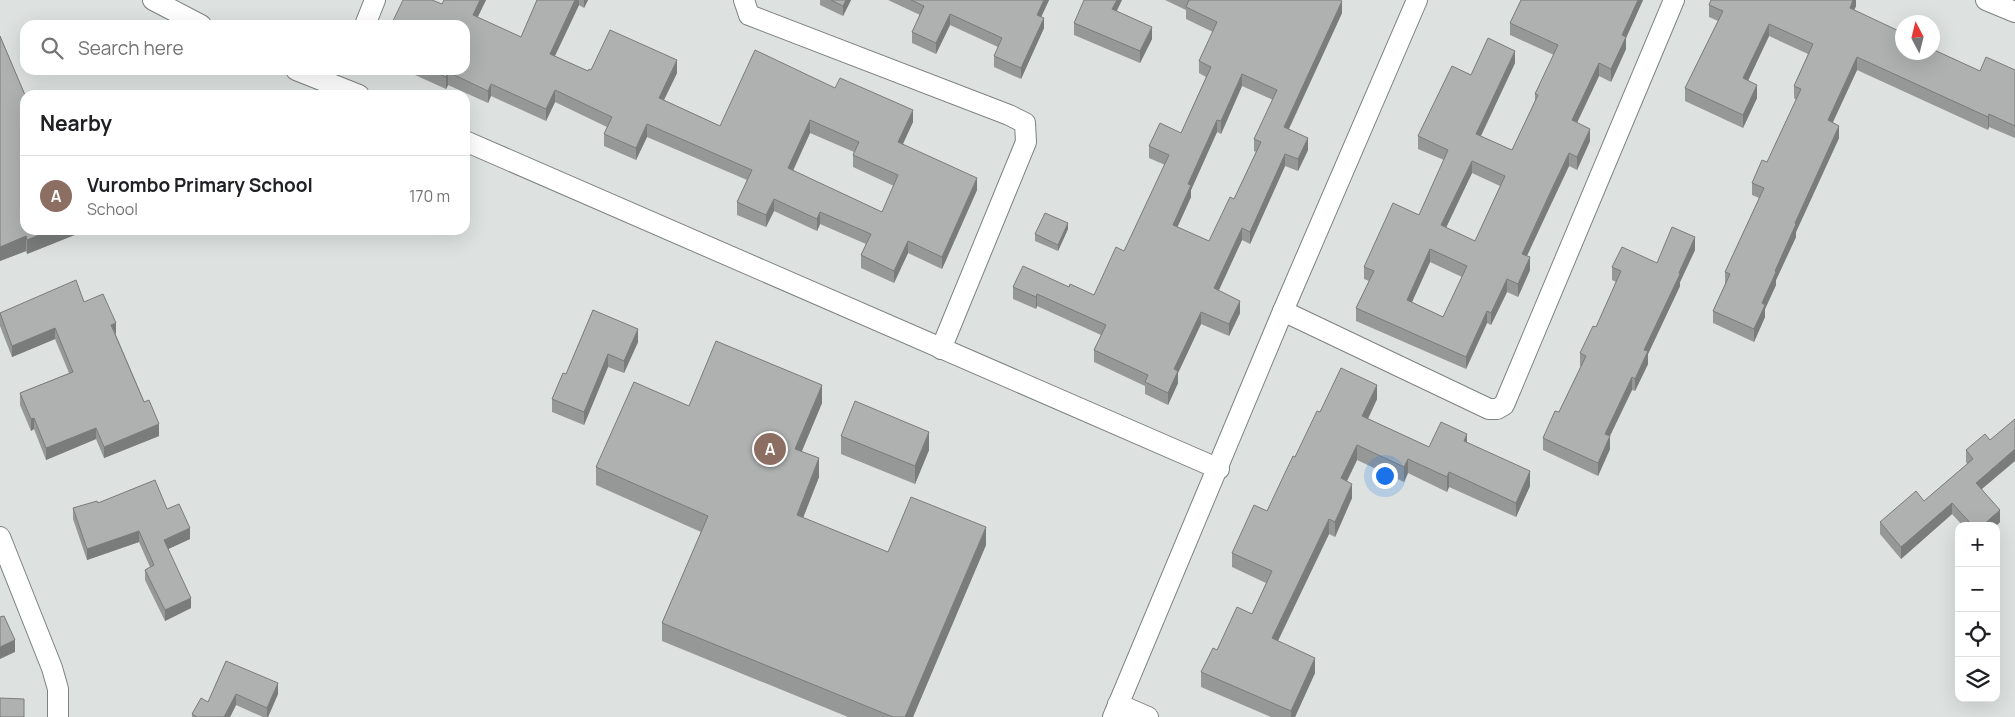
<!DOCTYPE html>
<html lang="en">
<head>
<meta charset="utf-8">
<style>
	:root { --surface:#fff; --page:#f6f6f6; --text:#202124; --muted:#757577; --line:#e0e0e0; --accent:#25685a }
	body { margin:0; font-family:Manrope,sans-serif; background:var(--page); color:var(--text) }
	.controls { position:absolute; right:15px; bottom:15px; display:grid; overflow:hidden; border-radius:10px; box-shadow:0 5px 20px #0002 }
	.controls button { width:45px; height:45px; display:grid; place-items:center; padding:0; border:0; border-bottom:1px solid var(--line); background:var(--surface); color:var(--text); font:25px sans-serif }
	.compass { position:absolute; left:1895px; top:15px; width:45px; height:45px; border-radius:50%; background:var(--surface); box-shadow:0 5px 20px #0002; rotate:353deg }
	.you { position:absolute; left:1384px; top:475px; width:18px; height:18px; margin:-12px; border:4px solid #fff; border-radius:50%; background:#1a73e8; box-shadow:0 0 0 8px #1a73e833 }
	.badge { display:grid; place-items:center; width:32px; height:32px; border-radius:50%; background:var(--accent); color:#fff; font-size:16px; font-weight:700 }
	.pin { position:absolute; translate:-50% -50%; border:2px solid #fff; box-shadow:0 1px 5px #0006 }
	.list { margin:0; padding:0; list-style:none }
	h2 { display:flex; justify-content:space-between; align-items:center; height:65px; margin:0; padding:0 20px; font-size:21px }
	h2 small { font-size:16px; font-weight:400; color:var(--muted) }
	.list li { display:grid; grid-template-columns:32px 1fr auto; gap:15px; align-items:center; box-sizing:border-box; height:80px; padding:0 20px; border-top:1px solid var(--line) }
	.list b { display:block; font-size:19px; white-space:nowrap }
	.list p { margin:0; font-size:16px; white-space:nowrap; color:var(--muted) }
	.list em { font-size:16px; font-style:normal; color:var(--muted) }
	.icon { flex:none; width:28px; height:28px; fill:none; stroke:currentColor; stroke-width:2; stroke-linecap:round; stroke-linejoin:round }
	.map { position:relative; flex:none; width:2015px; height:717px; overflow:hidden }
	.search { position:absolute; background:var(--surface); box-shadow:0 5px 20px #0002; left:20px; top:20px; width:450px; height:55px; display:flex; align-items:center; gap:12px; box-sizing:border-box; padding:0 18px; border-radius:15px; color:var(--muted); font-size:19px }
	.panel { position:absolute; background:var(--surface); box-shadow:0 5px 20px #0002; left:20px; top:90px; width:450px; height:145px; border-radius:15px }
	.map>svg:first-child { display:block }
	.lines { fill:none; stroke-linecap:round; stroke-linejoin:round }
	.minor-casing { stroke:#7e8281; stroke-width:22 }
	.minor { stroke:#fff; stroke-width:20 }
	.wall { fill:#969897; fill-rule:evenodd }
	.shaded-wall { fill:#7a7c7b }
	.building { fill:#aeb1b0; stroke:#7a7c7b; fill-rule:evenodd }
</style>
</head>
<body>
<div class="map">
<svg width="2015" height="717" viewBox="0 0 2015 717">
	<rect width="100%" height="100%" fill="#dde1e0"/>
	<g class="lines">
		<defs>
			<g id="minor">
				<path d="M 153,0 L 201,25"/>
				<path d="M 744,0 L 749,15 L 1009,115 L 1025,123 L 1026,142 L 941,349"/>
				<path d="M 1986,0 L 2015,12"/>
				<path d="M 365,25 L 375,0"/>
				<path d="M 296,70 L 359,95"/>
				<path d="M 465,141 L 1219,469"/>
				<path d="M 1283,311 L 1489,409 L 1497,409 L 1504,405 L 1674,0"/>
				<path d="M 0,537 L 52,668 L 58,689 L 58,717"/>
				<path d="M 1118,704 L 1148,717"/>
				<path d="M 1113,717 L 1283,311 L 1417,0"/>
			</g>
		</defs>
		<use href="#minor" class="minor-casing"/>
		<use href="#minor" class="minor"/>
	</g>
	<g class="wall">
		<path d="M 444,0 L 486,0 L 477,17 L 521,37 L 537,0 L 588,0 L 584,8 L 579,5 L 555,56 L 588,71 L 591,70 L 677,73 L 664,100 L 720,126 L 835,88 L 913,122 L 902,144 L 977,190 L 942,269 L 908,253 L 894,283 L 861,268 L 861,255 L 866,244 L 820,224 L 817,231 L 774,211 L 766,227 L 737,215 L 737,202 L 747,180 L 647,137 L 636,160 L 604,146 L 604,134 L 607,127 L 555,102 L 546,121 L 491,96 L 488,103 L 448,85 L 446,89 L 404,70 L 465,70 L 442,4 ZM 810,133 L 854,152 L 853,155 L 853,167 L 894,186 L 882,212 L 793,171 Z"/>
		<path d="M 820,0 L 851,0 L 843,16 L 820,5 Z"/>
		<path d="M 888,0 L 1049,0 L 1041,17 L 1044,28 L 1021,79 L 994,67 L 994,56 L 998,47 L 950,25 L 936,54 L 912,43 L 912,32 L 920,15 Z"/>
		<path d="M 1165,0 L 1340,0 L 1342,13 L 1289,129 L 1308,150 L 1298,171 L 1285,166 L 1250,244 L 1242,240 L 1218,291 L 1240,313 L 1229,336 L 1201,324 L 1178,373 L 1178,383 L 1168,405 L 1145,394 L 1145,386 L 1094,362 L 1094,350 L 1101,335 L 1037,306 L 1036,309 L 1013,299 L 1013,287 L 1069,287 L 1094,295 L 1124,251 L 1165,165 L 1149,158 L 1149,146 L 1181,133 L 1206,77 L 1199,73 L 1199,61 L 1213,32 L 1186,19 L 1186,10 ZM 1242,86 L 1273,100 L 1254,139 L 1254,151 L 1256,152 L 1234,199 L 1209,241 L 1177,227 L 1191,197 L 1191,190 L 1217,132 L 1221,134 Z"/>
		<path d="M 1521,0 L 1643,0 L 1626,38 L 1626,49 L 1611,82 L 1599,76 L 1577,123 L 1590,141 L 1577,170 L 1569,166 L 1550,206 L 1527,256 L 1530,270 L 1518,297 L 1507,292 L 1491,325 L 1487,323 L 1466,369 L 1356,321 L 1356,308 L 1369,281 L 1364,279 L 1364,267 L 1419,215 L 1444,160 L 1418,149 L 1418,136 L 1471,75 L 1515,63 L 1481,136 L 1512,150 L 1535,101 L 1535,94 L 1554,55 L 1510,35 L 1510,23 ZM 1472,173 L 1500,186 L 1475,241 L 1446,228 ZM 1430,262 L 1462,277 L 1443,317 L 1412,302 Z"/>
		<path d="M 1856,0 L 1856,6 L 1854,10 L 1901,35 L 1980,71 L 2015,70 L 2015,138 L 1989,127 L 1988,130 L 1857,70 L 1832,123 L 1839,138 L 1796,232 L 1796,237 L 1776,280 L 1776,285 L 1765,309 L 1765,317 L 1754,342 L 1713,323 L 1713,311 L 1725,284 L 1725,272 L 1759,198 L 1752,195 L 1752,183 L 1767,162 L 1796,100 L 1794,98 L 1794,86 L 1808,54 L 1769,36 L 1748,81 L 1757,98 L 1743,128 L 1685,101 L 1685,88 L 1718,21 L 1709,17 L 1709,5 Z"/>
		<path d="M 1117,11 L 1152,39 L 1140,63 L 1074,35 L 1074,23 Z"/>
		<path d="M 0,36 L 82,230 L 82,232 L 27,254 L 26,251 L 0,261 Z"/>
		<path d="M 1068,229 L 1058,251 L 1035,241 L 1035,234 Z"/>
		<path d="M 1695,250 L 1680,282 L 1680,286 L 1648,354 L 1648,364 L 1635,391 L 1632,390 L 1610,436 L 1610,449 L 1598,476 L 1543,450 L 1543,438 L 1559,412 L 1581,366 L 1580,366 L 1580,353 L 1596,327 L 1616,282 L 1612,280 L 1612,267 L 1657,263 Z"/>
		<path d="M 84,302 L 116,335 L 159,436 L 104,458 L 96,439 L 46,460 L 34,429 L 31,431 L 20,405 L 20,393 L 69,373 L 55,339 L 12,357 L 0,326 L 0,313 Z"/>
		<path d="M 593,310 L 638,342 L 624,373 L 608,367 L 584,425 L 552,412 L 552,399 L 566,374 Z"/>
		<path d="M 1377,399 L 1368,419 L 1429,447 L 1467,442 L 1530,486 L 1516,517 L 1449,487 L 1447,492 L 1408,473 L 1404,482 L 1357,460 L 1347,481 L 1352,498 L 1335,537 L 1329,534 L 1278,641 L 1315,673 L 1295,717 L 1271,717 L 1201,687 L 1201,672 L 1217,650 L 1252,614 L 1266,583 L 1232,567 L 1232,553 L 1267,511 L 1295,457 L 1320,412 Z"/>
		<path d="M 822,403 L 802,451 L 819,477 L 803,518 L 888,552 L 986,545 L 913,717 L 848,717 L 662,641 L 662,623 L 701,532 L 596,485 L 596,467 L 689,406 Z"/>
		<path d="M 841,436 L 929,450 L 915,484 L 841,454 Z"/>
		<path d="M 1990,440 L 1982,489 L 2000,522 L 1996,526 L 1963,526 L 1952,514 L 1901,559 L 1880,534 L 1880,522 L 1924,501 L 1967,464 L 1966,462 L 1966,450 Z"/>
		<path d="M 98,503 L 167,509 L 190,539 L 168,549 L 191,608 L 165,621 L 145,580 L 145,570 L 150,567 L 139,542 L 87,560 L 73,519 L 73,508 Z"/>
		<path d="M 226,661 L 278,694 L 268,717 L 263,717 L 236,705 L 230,717 L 192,717 L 192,714 L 208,702 Z"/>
	</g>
	<g class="shaded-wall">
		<path d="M 480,0 L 486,0 L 473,27 L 473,15 Z"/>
		<path d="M 575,0 L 579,0 L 579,5 L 550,66 L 550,54 Z"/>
		<path d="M 584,0 L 588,0 L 584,8 Z"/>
		<path d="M 846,0 L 851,0 L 843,16 L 843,6 Z"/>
		<path d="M 1044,0 L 1049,0 L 1037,26 L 1037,15 Z"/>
		<path d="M 1117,0 L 1122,0 L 1112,21 L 1112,9 Z"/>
		<path d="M 1638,0 L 1643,0 L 1626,38 L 1626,49 L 1611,82 L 1611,69 L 1622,35 Z"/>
		<path d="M 1853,0 L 1856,0 L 1856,6 L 1850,20 L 1850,8 Z"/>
		<path d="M 1342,1 L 1342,13 L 1284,139 L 1284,127 Z"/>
		<path d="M 950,14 L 950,25 L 936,54 L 936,43 Z"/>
		<path d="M 1044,18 L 1044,28 L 1021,79 L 1021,68 Z"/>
		<path d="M 1769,24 L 1769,36 L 1743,91 L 1743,78 Z"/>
		<path d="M 1152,27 L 1152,39 L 1140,63 L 1140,51 Z"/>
		<path d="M 1515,51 L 1515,63 L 1476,146 L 1476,134 Z"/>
		<path d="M 1857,57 L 1857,70 L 1828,133 L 1828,120 Z"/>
		<path d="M 677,60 L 677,73 L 659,110 L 659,98 Z"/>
		<path d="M 1599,63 L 1599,76 L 1572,133 L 1572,120 Z"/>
		<path d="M 448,72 L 448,85 L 446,89 L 446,77 Z"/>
		<path d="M 1242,74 L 1242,86 L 1221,134 L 1221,121 Z"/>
		<path d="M 491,84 L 491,96 L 488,103 L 488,91 Z"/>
		<path d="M 1757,85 L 1757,98 L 1743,128 L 1743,115 Z"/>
		<path d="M 555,90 L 555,102 L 546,121 L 546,109 Z"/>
		<path d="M 913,110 L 913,122 L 898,155 L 898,142 Z"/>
		<path d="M 1989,114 L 1989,127 L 1988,130 L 1988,117 Z"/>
		<path d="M 810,120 L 810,133 L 788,181 L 788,168 Z"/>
		<path d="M 1217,120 L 1217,132 L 1191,190 L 1191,197 L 1173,237 L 1173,225 L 1188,184 Z"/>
		<path d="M 647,124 L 647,137 L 636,160 L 636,148 Z"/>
		<path d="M 1839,126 L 1839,138 L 1796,232 L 1796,237 L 1776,280 L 1776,285 L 1765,309 L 1765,317 L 1754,342 L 1754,329 L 1762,303 L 1795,223 Z"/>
		<path d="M 1590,129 L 1590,141 L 1577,170 L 1577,157 Z"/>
		<path d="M 1308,138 L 1308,150 L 1298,171 L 1298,159 Z"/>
		<path d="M 1569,153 L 1569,166 L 1522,266 L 1522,254 Z"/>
		<path d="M 1285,154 L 1285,166 L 1250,244 L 1250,232 Z"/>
		<path d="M 1472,161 L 1472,173 L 1441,238 L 1441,225 Z"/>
		<path d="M 977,178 L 977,190 L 942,269 L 942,257 Z"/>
		<path d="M 774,199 L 774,211 L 766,227 L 766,215 Z"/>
		<path d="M 820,212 L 820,224 L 817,231 L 817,219 Z"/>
		<path d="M 1068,223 L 1068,229 L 1058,251 L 1058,245 Z"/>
		<path d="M 1242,228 L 1242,240 L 1214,301 L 1214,288 Z"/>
		<path d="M 51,230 L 82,230 L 82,232 L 27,254 L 27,240 Z"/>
		<path d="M 26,236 L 26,251 L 0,261 L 0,247 Z"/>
		<path d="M 1695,237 L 1695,250 L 1680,282 L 1680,286 L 1648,354 L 1648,364 L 1635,391 L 1635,379 L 1644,350 Z"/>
		<path d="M 908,241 L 908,253 L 894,283 L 894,271 Z"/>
		<path d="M 1430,249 L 1430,262 L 1407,313 L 1407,300 Z"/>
		<path d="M 1530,257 L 1530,270 L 1518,297 L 1518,284 Z"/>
		<path d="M 1507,279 L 1507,292 L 1491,325 L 1491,313 Z"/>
		<path d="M 1037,294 L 1037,306 L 1036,309 L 1036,297 Z"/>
		<path d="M 1240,301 L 1240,313 L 1229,336 L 1229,324 Z"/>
		<path d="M 1487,311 L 1487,323 L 1466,369 L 1466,357 Z"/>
		<path d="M 1201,312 L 1201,324 L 1178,373 L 1178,383 L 1168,405 L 1168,393 L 1174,369 Z"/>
		<path d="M 116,323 L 116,335 L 111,325 Z"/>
		<path d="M 55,328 L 55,339 L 12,357 L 12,346 Z"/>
		<path d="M 638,329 L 638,342 L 624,373 L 624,361 Z"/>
		<path d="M 608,354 L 608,367 L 584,425 L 584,412 Z"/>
		<path d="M 1632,377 L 1632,390 L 1605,446 L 1605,434 Z"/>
		<path d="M 822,385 L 822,403 L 795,467 L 795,449 Z"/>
		<path d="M 1377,385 L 1377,399 L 1362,431 L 1362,416 Z"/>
		<path d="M 34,418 L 34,429 L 31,431 L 31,419 Z"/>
		<path d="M 159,424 L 159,436 L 104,458 L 104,447 Z"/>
		<path d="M 96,428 L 96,439 L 46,460 L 46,448 Z"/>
		<path d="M 929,432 L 929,450 L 915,484 L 915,466 Z"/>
		<path d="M 1467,434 L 1467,449 L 1464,441 Z"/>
		<path d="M 1610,436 L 1610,449 L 1598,476 L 1598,463 Z"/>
		<path d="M 1357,445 L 1357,460 L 1341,493 L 1341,478 Z"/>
		<path d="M 2015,449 L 2015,461 L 1976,494 L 1976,483 Z"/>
		<path d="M 819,458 L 819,477 L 797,533 L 797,515 Z"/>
		<path d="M 1408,459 L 1408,473 L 1404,482 L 1404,467 Z"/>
		<path d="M 1530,471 L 1530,486 L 1516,517 L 1516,503 Z"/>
		<path d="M 1449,472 L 1449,487 L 1447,492 L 1447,477 Z"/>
		<path d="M 1352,484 L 1352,498 L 1335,537 L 1335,522 Z"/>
		<path d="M 1952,503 L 1952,514 L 1901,559 L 1901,547 Z"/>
		<path d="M 2000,510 L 2000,522 L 1996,526 L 1982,526 Z"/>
		<path d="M 1329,519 L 1329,534 L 1272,653 L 1272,638 Z"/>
		<path d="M 986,527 L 986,545 L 913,717 L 905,717 Z"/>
		<path d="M 190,528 L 190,539 L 164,551 L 164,540 Z"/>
		<path d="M 139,531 L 139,542 L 87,560 L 87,549 Z"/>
		<path d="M 191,598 L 191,608 L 165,621 L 165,610 Z"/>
		<path d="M 15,640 L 15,652 L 0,659 L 0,647 Z"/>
		<path d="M 1315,658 L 1315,673 L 1295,717 L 1291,717 L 1291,711 Z"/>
		<path d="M 278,683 L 278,694 L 268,717 L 267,717 L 267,708 Z"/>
		<path d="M 236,694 L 236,705 L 230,717 L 224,717 Z"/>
	</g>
	<g class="building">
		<path d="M 403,0 L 432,0 L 442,4 L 444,0 L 480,0 L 473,15 L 521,37 L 537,0 L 575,0 L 550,54 L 588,71 L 589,69 L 591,70 L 610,30 L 677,60 L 659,98 L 720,126 L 755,50 L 835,88 L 840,78 L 913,110 L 898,142 L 977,178 L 942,257 L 908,241 L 894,271 L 861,255 L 871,234 L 820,212 L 817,219 L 774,199 L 766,215 L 737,202 L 752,170 L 647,124 L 636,148 L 604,134 L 612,117 L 555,90 L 546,109 L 491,84 L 488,91 L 448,72 L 446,77 L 430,70 L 465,70 L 465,25 L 391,25 ZM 810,120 L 859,142 L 853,155 L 898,175 L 882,212 L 788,168 Z"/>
		<path d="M 831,0 L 846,0 L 843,6 Z"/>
		<path d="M 911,0 L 1044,0 L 1037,15 L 1044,18 L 1021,68 L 994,56 L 1002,38 L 950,14 L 936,43 L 912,32 L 924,6 Z"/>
		<path d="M 1084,0 L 1117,0 L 1112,9 L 1152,27 L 1140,51 L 1074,23 Z"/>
		<path d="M 1189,0 L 1340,0 L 1342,1 L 1284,127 L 1308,138 L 1298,159 L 1285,154 L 1250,232 L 1242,228 L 1214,288 L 1240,301 L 1229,324 L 1201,312 L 1174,369 L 1178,371 L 1168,393 L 1145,382 L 1148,375 L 1094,350 L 1106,325 L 1037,294 L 1036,297 L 1013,287 L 1023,266 L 1069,287 L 1070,284 L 1094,295 L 1116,247 L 1124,251 L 1169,155 L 1149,146 L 1160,123 L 1181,133 L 1211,67 L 1199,61 L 1217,22 L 1186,7 ZM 1242,74 L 1277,90 L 1254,139 L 1261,142 L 1234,199 L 1230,197 L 1209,241 L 1173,225 L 1191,185 L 1188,184 L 1217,120 L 1221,121 Z"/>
		<path d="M 1521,0 L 1638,0 L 1622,35 L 1626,37 L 1611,69 L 1599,63 L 1572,120 L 1590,129 L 1577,157 L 1569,153 L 1550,193 L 1522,254 L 1530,257 L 1518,284 L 1507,279 L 1491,313 L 1487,311 L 1466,357 L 1356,308 L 1374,271 L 1364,267 L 1393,203 L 1419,215 L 1448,150 L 1418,136 L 1452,66 L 1471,75 L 1488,38 L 1515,51 L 1476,134 L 1512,150 L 1538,95 L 1535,94 L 1558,45 L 1510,23 ZM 1472,161 L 1505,176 L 1475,241 L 1441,225 ZM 1430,249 L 1467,266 L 1443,317 L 1407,300 Z"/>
		<path d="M 1711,0 L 1853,0 L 1850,8 L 1901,32 L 1900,34 L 1902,35 L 1902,52 L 1932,52 L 1932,49 L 1980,71 L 1986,57 L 2015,70 L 2015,126 L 1989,114 L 1988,117 L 1857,57 L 1828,120 L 1839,126 L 1795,223 L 1796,224 L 1775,271 L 1776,272 L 1762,303 L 1765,305 L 1754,329 L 1713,311 L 1730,274 L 1725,272 L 1764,188 L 1752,183 L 1762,160 L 1767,162 L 1801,89 L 1794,86 L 1813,44 L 1769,24 L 1743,78 L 1757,85 L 1743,115 L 1685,88 L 1723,11 L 1709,5 Z"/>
		<path d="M 0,36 L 25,95 L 25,230 L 51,230 L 27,240 L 26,236 L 0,247 Z"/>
		<path d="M 1045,213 L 1068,223 L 1058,245 L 1035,234 Z"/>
		<path d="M 1672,227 L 1695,237 L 1679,273 L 1680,274 L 1644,350 L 1648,351 L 1635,379 L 1632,377 L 1605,434 L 1610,436 L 1598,463 L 1543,438 L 1555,411 L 1559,412 L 1586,356 L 1580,353 L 1593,326 L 1596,327 L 1621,271 L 1612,267 L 1622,247 L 1657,263 Z"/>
		<path d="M 76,280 L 84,302 L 103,294 L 116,323 L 111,325 L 144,402 L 149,400 L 159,424 L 104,447 L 96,428 L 46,448 L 34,418 L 31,419 L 20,393 L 73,372 L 55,328 L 12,346 L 0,313 Z"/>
		<path d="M 593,310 L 638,329 L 624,361 L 608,354 L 584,412 L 552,399 L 563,373 L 566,374 Z"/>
		<path d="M 716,341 L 822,385 L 795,449 L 819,458 L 797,515 L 888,552 L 911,497 L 986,527 L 905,717 L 893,717 L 662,623 L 708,516 L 596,467 L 634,382 L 689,406 Z"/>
		<path d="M 1341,368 L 1377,385 L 1362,416 L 1429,447 L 1441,422 L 1467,434 L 1464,441 L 1530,471 L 1516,503 L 1449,472 L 1447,477 L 1408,459 L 1404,467 L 1357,445 L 1341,478 L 1352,484 L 1335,522 L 1329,519 L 1272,638 L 1315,658 L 1291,711 L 1201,672 L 1213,648 L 1217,650 L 1237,607 L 1252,614 L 1272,571 L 1232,553 L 1254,505 L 1267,511 L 1293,456 L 1295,457 L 1317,411 L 1320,412 Z"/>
		<path d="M 855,401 L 929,432 L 915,466 L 841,436 Z"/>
		<path d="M 2015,419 L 2015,449 L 1976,483 L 2000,510 L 1982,526 L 1973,526 L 1952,503 L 1901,547 L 1880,522 L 1916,491 L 1924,501 L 1973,459 L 1966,450 L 1985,434 L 1990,440 Z"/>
		<path d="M 155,480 L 167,509 L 179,504 L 190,528 L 164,540 L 191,598 L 165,610 L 145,570 L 154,565 L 139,531 L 87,549 L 73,508 L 97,501 L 98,503 Z"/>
		<path d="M 4,616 L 15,640 L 0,647 L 0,617 Z"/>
		<path d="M 226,661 L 278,683 L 267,708 L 236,694 L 224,717 L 197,717 L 192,714 L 201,698 L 208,702 Z"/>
		<path d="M 0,698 L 24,699 L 24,717 L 0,717 Z"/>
	</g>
</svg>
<div class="controls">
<button>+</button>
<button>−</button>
<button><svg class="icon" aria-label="locate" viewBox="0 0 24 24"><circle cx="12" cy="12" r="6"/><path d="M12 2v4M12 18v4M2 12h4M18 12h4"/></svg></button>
<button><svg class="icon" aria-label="layers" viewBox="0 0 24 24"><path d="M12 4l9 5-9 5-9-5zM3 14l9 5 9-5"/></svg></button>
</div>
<svg class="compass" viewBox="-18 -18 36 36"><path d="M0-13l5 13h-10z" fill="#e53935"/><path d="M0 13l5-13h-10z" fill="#757577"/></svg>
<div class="you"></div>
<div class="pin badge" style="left:770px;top:449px;background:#8d6e63">A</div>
<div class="search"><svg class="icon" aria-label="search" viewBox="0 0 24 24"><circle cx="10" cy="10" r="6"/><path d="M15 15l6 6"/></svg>Search here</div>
<section class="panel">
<h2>Nearby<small></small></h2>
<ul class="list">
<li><span class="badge" style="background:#8d6e63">A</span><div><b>Vurombo Primary School</b><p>School</p></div><em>170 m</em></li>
</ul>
</section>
</div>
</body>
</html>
